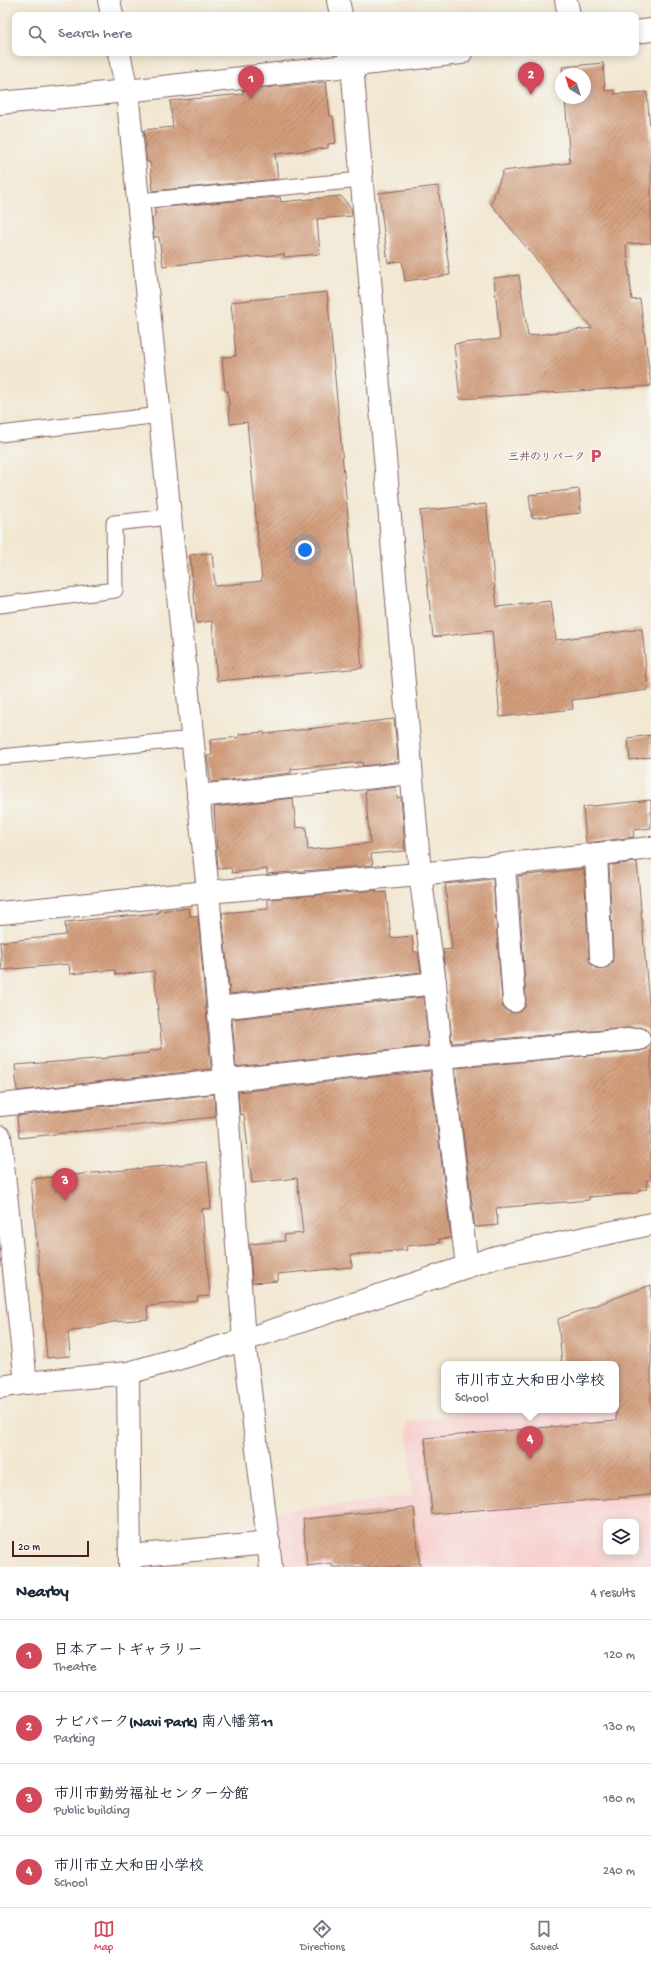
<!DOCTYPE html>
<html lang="en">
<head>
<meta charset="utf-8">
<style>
	:root { --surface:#fff; --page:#f6f6f7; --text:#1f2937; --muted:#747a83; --line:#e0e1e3; --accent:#d1495b }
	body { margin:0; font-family:"Gochi Hand","Klee One",sans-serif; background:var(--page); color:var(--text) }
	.controls { position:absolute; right:12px; bottom:12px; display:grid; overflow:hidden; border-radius:8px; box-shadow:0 2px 10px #0003 }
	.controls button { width:36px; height:36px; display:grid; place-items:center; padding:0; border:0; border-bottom:1px solid var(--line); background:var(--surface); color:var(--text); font:20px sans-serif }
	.compass { position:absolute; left:555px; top:68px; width:36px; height:36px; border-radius:50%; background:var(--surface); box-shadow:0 2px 10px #0003; rotate:322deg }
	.scale { position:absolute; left:12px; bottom:10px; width:77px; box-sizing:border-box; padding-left:4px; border:2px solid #4a1f2b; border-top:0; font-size:11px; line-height:14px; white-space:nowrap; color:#4a1f2b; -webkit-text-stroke:3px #f6f6f2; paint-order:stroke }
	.you { position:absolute; left:305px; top:550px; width:14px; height:14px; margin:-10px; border:3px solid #fff; border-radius:50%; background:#1a73e8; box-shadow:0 0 0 6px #1a73e833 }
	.badge { display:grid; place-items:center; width:26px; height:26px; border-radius:50%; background:var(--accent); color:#fff; font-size:13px; font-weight:700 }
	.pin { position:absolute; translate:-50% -33px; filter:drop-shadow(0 1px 2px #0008) }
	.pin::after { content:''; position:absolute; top:21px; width:14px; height:12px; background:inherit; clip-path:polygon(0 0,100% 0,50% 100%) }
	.popup { position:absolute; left:441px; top:1361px; width:178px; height:52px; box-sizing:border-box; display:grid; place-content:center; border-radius:8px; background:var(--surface); filter:drop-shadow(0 1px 3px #0005); font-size:13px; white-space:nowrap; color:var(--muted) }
	.popup b { font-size:15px; color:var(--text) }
	.popup::after { content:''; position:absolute; left:50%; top:100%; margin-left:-8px; border:8px solid transparent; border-top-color:var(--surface) }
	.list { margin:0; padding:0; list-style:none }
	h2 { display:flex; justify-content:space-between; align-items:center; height:52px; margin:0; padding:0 16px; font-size:17px }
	h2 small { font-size:13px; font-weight:400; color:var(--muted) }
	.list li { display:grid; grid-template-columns:26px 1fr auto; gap:12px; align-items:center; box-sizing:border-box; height:72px; padding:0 16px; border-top:1px solid var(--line) }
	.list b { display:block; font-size:15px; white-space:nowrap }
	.list p { margin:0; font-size:13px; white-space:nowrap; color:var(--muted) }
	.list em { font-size:13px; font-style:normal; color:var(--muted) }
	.icon { flex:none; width:22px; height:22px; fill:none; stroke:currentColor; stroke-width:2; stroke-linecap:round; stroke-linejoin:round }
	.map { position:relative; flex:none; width:651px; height:1567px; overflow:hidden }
	.search { position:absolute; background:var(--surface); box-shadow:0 2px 10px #0003; left:12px; right:12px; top:12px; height:44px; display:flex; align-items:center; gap:10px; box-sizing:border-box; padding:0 14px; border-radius:8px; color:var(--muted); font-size:15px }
	.sheet { height:340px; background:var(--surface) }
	nav { display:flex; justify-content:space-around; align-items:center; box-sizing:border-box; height:56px; border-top:1px solid var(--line); background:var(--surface); font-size:11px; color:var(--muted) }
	nav a { display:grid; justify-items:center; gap:2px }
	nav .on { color:var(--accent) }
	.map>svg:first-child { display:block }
	.built { fill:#f7d0cf; fill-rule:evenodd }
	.building { fill:url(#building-hatch) }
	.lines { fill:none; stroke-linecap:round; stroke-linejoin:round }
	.service-casing { stroke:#856565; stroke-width:17 }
	.minor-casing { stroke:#856565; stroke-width:24 }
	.tertiary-casing { stroke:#856565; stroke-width:24 }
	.service { stroke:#fff; stroke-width:15 }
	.minor { stroke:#fff; stroke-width:22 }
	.tertiary { stroke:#fff; stroke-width:22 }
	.labels { text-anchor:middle; stroke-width:3; stroke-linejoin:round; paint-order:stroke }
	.poi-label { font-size:11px; fill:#4a1f2b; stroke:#f6f6f2; text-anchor:end }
</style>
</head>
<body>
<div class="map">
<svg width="651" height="1567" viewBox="0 0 651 1567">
	<defs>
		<pattern id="building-hatch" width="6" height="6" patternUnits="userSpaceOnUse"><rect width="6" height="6" fill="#d39e7c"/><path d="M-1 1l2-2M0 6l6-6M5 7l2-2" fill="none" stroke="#ad8066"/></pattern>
	</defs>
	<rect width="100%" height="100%" fill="#f6f6f2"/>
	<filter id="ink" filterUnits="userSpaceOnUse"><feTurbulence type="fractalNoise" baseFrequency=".025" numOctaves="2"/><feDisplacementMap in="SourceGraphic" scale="8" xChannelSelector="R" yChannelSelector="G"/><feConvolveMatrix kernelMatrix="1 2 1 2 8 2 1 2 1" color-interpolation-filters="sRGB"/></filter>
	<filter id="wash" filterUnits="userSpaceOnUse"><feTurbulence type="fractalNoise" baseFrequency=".012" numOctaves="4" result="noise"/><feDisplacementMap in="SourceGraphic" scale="16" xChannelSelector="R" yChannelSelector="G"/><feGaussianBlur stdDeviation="0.9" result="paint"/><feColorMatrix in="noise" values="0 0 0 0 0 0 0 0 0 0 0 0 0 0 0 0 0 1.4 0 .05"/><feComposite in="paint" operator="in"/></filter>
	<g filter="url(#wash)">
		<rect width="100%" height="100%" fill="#f2e7d1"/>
		<path class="built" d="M 651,1393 L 651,1567 L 281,1567 L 275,1512 L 412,1496 L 407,1421 L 501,1410 L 616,1410 ZM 606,1522 L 636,1522 L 636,1552 L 606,1552 Z"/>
		<g id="blocks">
			<g class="building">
				<path d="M 603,63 L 605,91 L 614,90 L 614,94 L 647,92 L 651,142 L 651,243 L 626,244 L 632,300 L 640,299 L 651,386 L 460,399 L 454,344 L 500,339 L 494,278 L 519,275 L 528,336 L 592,328 L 491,204 L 503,171 L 570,163 L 565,98 L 585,98 L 585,74 L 563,74 L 562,67 Z"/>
				<path d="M 326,82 L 330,116 L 333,116 L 336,143 L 328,144 L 328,148 L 275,154 L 278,179 L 153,191 L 150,162 L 147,162 L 144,130 L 173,127 L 170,101 L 243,94 L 243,90 Z"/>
				<path d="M 438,186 L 450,275 L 405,281 L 402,261 L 388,263 L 379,193 Z"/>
				<path d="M 341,196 L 351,208 L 352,216 L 317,219 L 320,254 L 284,257 L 284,254 L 163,266 L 159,237 L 154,237 L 152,219 L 155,216 L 155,208 L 280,197 L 281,202 Z"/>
				<path d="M 327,292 L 362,668 L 217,681 L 212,621 L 197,623 L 190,555 L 212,553 L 215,586 L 262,581 L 247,422 L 230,424 L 228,391 L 225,391 L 222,357 L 236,356 L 231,302 Z"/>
				<path d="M 579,489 L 581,513 L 532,518 L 529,495 Z"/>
				<path d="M 486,504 L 497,607 L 551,601 L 556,640 L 642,629 L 648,690 L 572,700 L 573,709 L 500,717 L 492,631 L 433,637 L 420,511 Z"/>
				<path d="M 394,719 L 398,758 L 394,762 L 363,766 L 362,762 L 291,769 L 291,773 L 211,782 L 207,756 L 212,755 L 210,740 L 240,737 L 239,734 L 264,732 L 264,734 Z"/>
				<path d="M 651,735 L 651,757 L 630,760 L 628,738 Z"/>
				<path d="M 396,787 L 397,798 L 401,797 L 405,851 L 371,854 L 373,865 L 267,874 L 267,869 L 232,873 L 231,868 L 218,869 L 214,807 L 293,798 L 296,828 L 306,827 L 308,850 L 370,843 L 365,791 Z"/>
				<path d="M 651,800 L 651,828 L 633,830 L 634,837 L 586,843 L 583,807 Z"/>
				<path d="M 637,862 L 649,1005 L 651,1005 L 651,1036 L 645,1028 L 638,1027 L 452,1043 L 443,950 L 452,949 L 445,884 L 493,879 L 502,1002 L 503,1008 L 508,1012 L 515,1013 L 521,1011 L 525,1007 L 526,1000 L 518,876 L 584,869 L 589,958 L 590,963 L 595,968 L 602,969 L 608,967 L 612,963 L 613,956 L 609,865 Z"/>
				<path d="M 376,890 L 376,893 L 386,892 L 391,938 L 412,936 L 414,952 L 418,952 L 421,972 L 230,994 L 222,913 L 268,909 L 268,899 Z"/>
				<path d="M 189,908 L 190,916 L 198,916 L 211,1069 L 17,1091 L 15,1065 L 108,1058 L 108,1057 L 149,1053 L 149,1051 L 162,1049 L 154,971 L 116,975 L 115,970 L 70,974 L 69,964 L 2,970 L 0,942 L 66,935 L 65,922 L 158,913 L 158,911 Z"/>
				<path d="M 424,997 L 428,1046 L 236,1067 L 232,1019 Z"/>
				<path d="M 651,1041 L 651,1180 L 646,1180 L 647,1189 L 638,1190 L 638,1193 L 589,1197 L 589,1200 L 496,1208 L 498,1225 L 475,1227 L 455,1068 L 640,1051 L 646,1049 Z"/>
				<path d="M 430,1071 L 451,1238 L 439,1239 L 440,1243 L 406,1246 L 407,1250 L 351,1255 L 352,1267 L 278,1274 L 278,1281 L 252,1283 L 250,1244 L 285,1241 L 284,1235 L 303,1233 L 297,1178 L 252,1183 L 244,1114 L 240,1115 L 238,1092 Z"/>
				<path d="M 214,1094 L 215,1117 L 19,1138 L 17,1116 Z"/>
				<path d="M 207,1162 L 211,1208 L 202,1209 L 210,1296 L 197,1297 L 198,1301 L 147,1306 L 148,1319 L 113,1322 L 68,1332 L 70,1356 L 47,1358 L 31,1179 Z"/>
				<path d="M 651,1285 L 651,1495 L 432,1514 L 425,1438 L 616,1421 L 616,1364 L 562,1364 L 558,1319 Z"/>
				<path d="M 414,1508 L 420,1567 L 332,1567 L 332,1563 L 307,1566 L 303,1519 Z"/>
			</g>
		</g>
	</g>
	<g filter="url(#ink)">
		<use href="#blocks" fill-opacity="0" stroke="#856565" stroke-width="1"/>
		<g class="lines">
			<defs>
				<g id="service">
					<path d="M 138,201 L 361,180"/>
					<path d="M 0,434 L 160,415"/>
					<path d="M 0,605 L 115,590 L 114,523 L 170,517"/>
					<path d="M 0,757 L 193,739"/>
				</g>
				<g id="minor">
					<path d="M 109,0 L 112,15"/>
					<path d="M 338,0 L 341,15"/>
					<path d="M 566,0 L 569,15"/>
					<path d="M 636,32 L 651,30"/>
					<path d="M 119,53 L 127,91 L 208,892 L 225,1080 L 244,1340 L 271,1567"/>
					<path d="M 349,53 L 352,65 L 420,874 L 435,983 L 441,1057 L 467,1266"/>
					<path d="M 0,103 L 127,91 L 461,53"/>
					<path d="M 198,796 L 411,773"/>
					<path d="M 596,854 L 601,957"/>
					<path d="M 504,865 L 514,1001"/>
					<path d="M 0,913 L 208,892 L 420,874 L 651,848"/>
					<path d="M 219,1008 L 435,983"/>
					<path d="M 0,1105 L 441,1057 L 639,1039"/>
					<path d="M 0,1137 L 26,1383"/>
					<path d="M 128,1373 L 130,1567"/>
					<path d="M 130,1556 L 269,1543"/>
				</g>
				<path id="tertiary" d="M 0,1387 L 26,1383 L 128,1373 L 244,1340 L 496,1257 L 651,1224"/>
			</defs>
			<use href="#service" class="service-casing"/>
			<use href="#minor" class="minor-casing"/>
			<use href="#tertiary" class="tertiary-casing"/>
			<use href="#service" class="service"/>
			<use href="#minor" class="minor"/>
			<use href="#tertiary" class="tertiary"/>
		</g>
	</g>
	<defs>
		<symbol id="parking-bare" viewBox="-9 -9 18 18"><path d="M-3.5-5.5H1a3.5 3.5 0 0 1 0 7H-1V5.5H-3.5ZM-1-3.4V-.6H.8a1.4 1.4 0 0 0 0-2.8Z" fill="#d1495b" stroke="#f6f6f2" stroke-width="2.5" paint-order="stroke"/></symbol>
	</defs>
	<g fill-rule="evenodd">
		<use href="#parking-bare" x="586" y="446" width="20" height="20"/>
	</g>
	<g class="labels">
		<g class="poi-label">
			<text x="585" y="460">三井のリパーク</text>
		</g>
	</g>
</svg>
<div class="controls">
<button><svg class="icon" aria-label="layers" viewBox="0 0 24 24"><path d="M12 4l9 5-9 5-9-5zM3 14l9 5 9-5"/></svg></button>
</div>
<svg class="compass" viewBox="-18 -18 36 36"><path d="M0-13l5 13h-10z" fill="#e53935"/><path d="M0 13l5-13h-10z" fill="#747a83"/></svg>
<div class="scale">20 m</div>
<div class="you"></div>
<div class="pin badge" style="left:251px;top:99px">1</div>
<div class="pin badge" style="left:531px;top:95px">2</div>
<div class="pin badge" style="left:65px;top:1201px">3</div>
<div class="pin badge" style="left:530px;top:1459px">4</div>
<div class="popup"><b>市川市立大和田小学校</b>School</div>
<div class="search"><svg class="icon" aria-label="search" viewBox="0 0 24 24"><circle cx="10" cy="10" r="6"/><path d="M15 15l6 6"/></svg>Search here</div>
</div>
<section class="sheet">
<h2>Nearby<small>4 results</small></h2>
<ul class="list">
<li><span class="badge">1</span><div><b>日本アートギャラリー</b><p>Theatre</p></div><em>120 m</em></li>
<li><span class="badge">2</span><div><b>ナビパーク(Navi Park) 南八幡第11</b><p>Parking</p></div><em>130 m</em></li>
<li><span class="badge">3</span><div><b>市川市勤労福祉センター分館</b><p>Public building</p></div><em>180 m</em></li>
<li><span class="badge">4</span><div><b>市川市立大和田小学校</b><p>School</p></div><em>240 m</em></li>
</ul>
</section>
<nav>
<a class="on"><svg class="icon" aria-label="map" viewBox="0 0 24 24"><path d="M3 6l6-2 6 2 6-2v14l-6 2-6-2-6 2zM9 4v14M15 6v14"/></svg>Map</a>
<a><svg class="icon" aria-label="directions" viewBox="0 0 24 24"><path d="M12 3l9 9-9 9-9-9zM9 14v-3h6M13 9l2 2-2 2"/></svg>Directions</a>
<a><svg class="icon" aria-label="saved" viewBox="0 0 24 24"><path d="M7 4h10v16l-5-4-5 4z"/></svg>Saved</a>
</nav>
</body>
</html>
